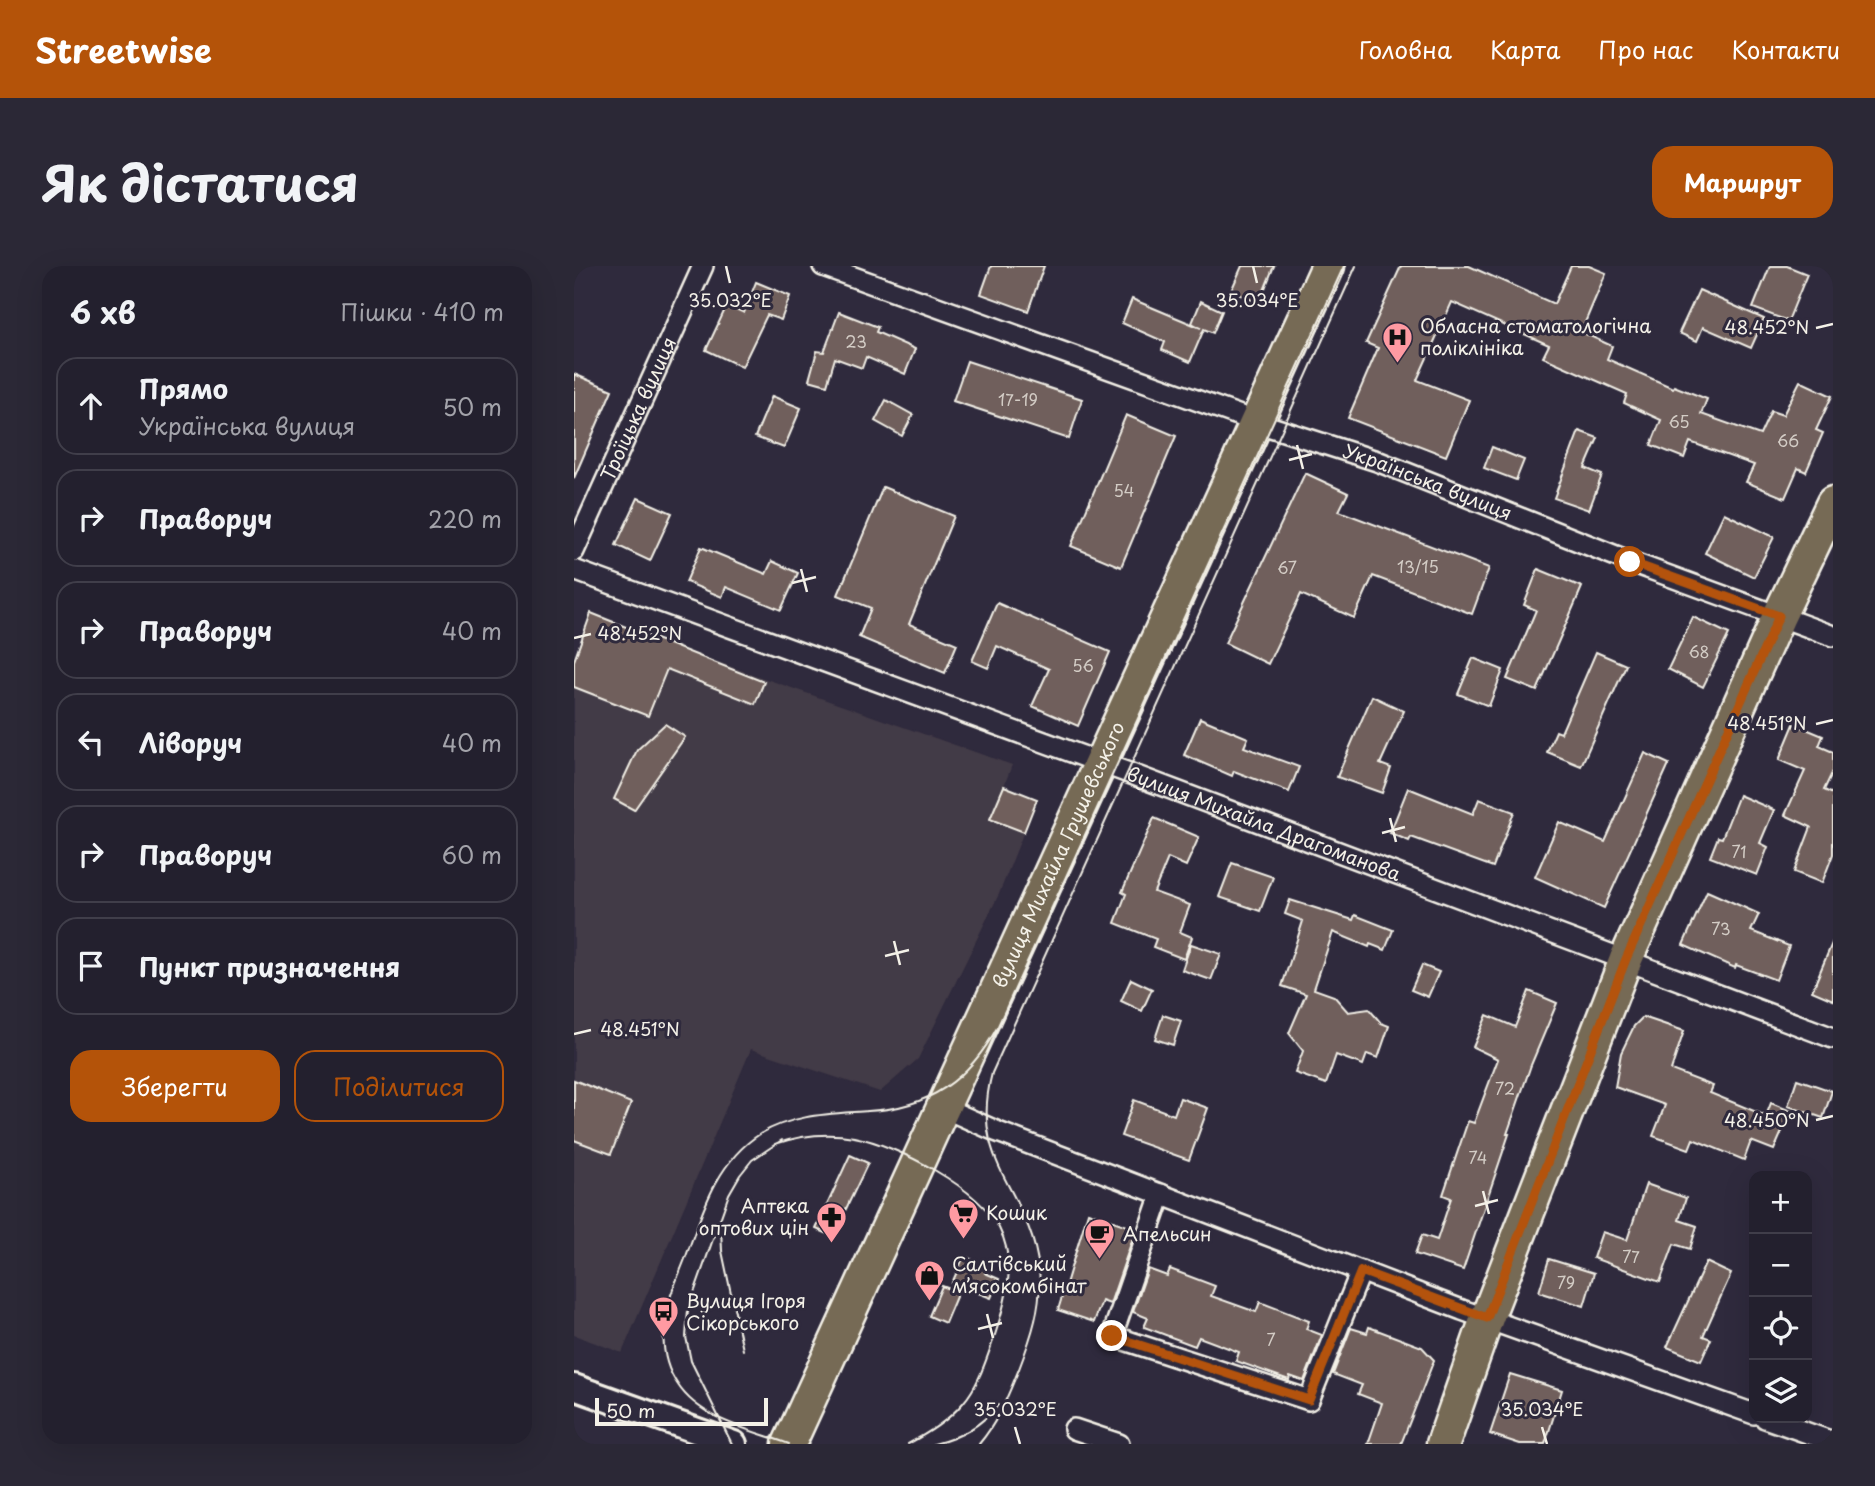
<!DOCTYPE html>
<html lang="uk">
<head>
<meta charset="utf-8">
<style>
	:root { --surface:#23202e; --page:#2b2836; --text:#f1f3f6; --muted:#a3a3aa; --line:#403e4a; --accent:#b45309 }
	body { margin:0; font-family:"Playpen Sans",sans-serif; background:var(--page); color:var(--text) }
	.controls { position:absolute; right:21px; bottom:21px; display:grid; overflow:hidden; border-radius:14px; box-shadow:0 7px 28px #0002 }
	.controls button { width:63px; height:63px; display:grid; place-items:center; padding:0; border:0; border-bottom:2px solid var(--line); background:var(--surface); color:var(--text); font:35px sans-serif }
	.scale { position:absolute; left:21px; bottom:18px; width:173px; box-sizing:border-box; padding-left:7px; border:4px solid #f4f1e8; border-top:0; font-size:19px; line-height:24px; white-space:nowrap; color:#f4f1e8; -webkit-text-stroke:5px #2f2a3d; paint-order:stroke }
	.stop { position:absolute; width:21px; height:21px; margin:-16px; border:5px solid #b45309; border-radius:50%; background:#fff }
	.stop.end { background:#b45309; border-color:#fff; box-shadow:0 2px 7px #0008 }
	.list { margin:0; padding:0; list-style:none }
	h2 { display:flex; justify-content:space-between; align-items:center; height:91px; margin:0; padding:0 28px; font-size:30px }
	h2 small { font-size:23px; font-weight:400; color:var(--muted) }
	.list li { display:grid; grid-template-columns:46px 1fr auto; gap:21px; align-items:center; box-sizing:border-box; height:98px; margin:0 14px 14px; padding:0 14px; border:2px solid var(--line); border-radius:21px }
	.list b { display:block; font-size:26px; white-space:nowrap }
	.list p { margin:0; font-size:23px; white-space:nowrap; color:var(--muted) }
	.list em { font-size:23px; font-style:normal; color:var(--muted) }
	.actions { display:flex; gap:14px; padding:21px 28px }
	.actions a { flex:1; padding:16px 0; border:2px solid var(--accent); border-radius:21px; text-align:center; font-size:24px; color:var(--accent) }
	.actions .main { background:var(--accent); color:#fff }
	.icon { flex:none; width:38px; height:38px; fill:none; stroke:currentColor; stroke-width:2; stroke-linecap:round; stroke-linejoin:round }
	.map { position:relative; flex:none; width:1259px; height:1178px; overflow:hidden; border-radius:21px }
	header { display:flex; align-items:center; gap:42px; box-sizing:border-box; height:98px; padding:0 35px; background:var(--accent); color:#fff }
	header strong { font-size:33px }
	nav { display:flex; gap:38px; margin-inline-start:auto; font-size:24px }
	.intro { display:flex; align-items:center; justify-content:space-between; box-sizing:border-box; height:168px; padding:0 42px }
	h1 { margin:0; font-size:49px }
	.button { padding:18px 32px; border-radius:21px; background:var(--accent); color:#fff; font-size:24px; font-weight:700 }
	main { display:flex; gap:42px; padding:0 42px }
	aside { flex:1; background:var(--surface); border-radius:21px; box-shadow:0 7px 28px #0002 }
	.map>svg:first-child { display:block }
	.built { fill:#423a46 }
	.building { fill:#6f5f5c; stroke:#f4f1e8; stroke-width:2 }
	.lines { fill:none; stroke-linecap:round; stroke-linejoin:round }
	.minor-casing { stroke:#f4f1e8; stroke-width:24 }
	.tertiary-casing { stroke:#f4f1e8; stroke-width:30 }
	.primary-casing { stroke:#f4f1e8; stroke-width:37 }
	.minor { stroke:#2f2a3d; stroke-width:19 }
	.tertiary { stroke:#2f2a3d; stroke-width:24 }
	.primary { stroke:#766a55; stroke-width:32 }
	.tram { stroke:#f4f1e8; stroke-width:2 }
	.route { stroke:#b45309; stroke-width:9 }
	.ticks { fill:none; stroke:#f4f1e8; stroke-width:2.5 }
	.labels { text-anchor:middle; stroke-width:6; stroke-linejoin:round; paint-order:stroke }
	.number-label { font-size:16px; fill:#d3ccc5 }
	.poi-label { font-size:19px; fill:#f4f1e8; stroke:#2f2a3d; text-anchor:start }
	.street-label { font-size:19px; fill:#f4f1e8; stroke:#2f2a3d }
	.ticks-label { font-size:18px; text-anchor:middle; fill:#f4f1e8; stroke:#2f2a3d; stroke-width:6; stroke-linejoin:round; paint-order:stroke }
</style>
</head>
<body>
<header>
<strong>Streetwise</strong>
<nav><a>Головна</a><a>Карта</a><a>Про нас</a><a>Контакти</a></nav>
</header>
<div class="intro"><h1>Як дістатися</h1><a class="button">Маршрут</a></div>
<main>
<aside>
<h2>6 хв<small>Пішки · 410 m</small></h2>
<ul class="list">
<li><svg class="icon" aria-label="ahead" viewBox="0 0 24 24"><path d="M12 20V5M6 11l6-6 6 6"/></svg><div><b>Прямо</b><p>Українська вулиця</p></div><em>50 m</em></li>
<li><svg class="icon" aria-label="right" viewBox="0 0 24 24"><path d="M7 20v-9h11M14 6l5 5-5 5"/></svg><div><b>Праворуч</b></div><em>220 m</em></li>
<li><svg class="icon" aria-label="right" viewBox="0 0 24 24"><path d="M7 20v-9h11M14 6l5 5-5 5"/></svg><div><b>Праворуч</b></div><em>40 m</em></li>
<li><svg class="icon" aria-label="left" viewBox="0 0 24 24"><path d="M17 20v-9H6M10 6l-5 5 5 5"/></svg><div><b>Ліворуч</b></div><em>40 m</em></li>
<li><svg class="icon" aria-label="right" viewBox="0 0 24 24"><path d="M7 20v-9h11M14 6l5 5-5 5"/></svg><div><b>Праворуч</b></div><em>60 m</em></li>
<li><svg class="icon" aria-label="arrive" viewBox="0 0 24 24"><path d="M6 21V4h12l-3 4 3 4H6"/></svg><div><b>Пункт призначення</b></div></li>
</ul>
<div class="actions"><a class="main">Зберегти</a><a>Поділитися</a></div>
</aside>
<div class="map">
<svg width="1259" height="1178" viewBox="0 0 1259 1178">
	<rect width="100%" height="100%" fill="#2f2a3d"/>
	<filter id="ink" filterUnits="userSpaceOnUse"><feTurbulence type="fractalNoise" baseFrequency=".0143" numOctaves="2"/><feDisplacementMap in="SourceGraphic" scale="14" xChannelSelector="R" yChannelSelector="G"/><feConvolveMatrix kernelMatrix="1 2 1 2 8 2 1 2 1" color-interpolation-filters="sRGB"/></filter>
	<g filter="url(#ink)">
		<path class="built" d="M 81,374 L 438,499 L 430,520 L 463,533 L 425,628 L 344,793 L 306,826 L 177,783 L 48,1087 L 0,1069 L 0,391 L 63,415 Z"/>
		<g class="building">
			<path d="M 417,0 L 470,0 L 454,45 L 407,28 Z"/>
			<path d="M 668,0 L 700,0 L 685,37 L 657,25 Z"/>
			<path d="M 827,0 L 895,0 L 980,38 L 997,0 L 1015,0 L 1032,7 L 1007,66 L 1038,80 L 1033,93 L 1099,122 L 1100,120 L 1133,133 L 1127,148 L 1186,169 L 1197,145 L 1209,149 L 1226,115 L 1258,130 L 1242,164 L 1249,167 L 1232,206 L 1224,202 L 1211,232 L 1172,216 L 1180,199 L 1116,176 L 1110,192 L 1077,179 L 1087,154 L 1050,137 L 1053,128 L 969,91 L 975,79 L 878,36 L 843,114 L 895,134 L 872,190 L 774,152 L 804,82 L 792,77 Z"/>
			<path d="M 1196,0 L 1213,0 L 1233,8 L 1214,55 L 1179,42 Z"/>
			<path d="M 182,16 L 216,30 L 207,54 L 193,49 L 168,101 L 132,84 L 153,39 L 170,47 Z"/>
			<path d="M 1125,24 L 1190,53 L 1177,82 L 1129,61 L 1123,75 L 1105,67 Z"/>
			<path d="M 558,33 L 627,62 L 618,57 L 627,35 L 648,45 L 639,67 L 630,63 L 616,96 L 588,84 L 591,76 L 548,57 Z"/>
			<path d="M 265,46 L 304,61 L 302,66 L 341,83 L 331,108 L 292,91 L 288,102 L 261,92 L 253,119 L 235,114 L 243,85 L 250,86 Z"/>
			<path d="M 393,95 L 508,133 L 495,173 L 379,135 Z"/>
			<path d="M 0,108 L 38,124 L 0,212 Z"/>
			<path d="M 198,130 L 227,142 L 210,182 L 181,171 Z"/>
			<path d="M 312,134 L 339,149 L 328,170 L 301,155 Z"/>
			<path d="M 552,149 L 602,170 L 547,301 L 497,280 Z"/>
			<path d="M 1005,165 L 1024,172 L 1011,202 L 1028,209 L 1015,244 L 980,232 Z"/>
			<path d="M 918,181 L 950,194 L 942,214 L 910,202 Z"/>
			<path d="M 731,207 L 774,227 L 765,245 L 915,302 L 898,348 L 799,310 L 780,352 L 727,328 L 694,398 L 651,377 Z"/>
			<path d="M 309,221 L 380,250 L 335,358 L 383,378 L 371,407 L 285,371 L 297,342 L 264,329 Z"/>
			<path d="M 64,232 L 98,247 L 76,295 L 42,279 Z"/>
			<path d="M 1150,247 L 1200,271 L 1180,311 L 1131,287 Z"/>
			<path d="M 127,281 L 192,308 L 198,295 L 224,307 L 207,344 L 152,321 L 148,331 L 112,316 Z"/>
			<path d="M 964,303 L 1008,321 L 963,425 L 933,413 L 962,344 L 950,339 Z"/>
			<path d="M 423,337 L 536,386 L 504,460 L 458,440 L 475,403 L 423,380 L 414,402 L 398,395 Z"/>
			<path d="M 17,347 L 190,416 L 181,438 L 93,403 L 74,450 L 0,421 L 0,395 Z"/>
			<path d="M 1119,351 L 1155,368 L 1129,421 L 1094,403 Z"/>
			<path d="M 1022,386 L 1052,399 L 1007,500 L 973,486 L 982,465 L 987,467 Z"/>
			<path d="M 899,392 L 929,404 L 915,440 L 884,428 Z"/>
			<path d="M 798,430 L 830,445 L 806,498 L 817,502 L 808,527 L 763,511 Z"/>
			<path d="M 626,452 L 674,472 L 670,481 L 725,501 L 715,526 L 660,505 L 658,510 L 610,489 Z"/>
			<path d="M 91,458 L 111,471 L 60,544 L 40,533 L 63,484 Z"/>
			<path d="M 1220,458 L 1249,470 L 1245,480 L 1259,486 L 1259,505 L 1250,524 L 1259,528 L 1259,588 L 1248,617 L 1220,606 L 1237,561 L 1211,549 L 1231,505 L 1205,494 Z"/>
			<path d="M 1071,487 L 1095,498 L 1030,642 L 961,611 L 985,556 L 1031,576 Z"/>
			<path d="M 430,520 L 463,533 L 450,566 L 416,553 Z"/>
			<path d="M 834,522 L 899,548 L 905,533 L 940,546 L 919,601 L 837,571 L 835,575 L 816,567 Z"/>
			<path d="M 1165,529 L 1200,544 L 1186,577 L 1194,581 L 1183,609 L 1136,591 L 1144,571 L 1148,572 Z"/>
			<path d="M 580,552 L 625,571 L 612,600 L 594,592 L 580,626 L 616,639 L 606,666 L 618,671 L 610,693 L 579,681 L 582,673 L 541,657 L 552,628 L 548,626 Z"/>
			<path d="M 658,597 L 699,611 L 686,645 L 645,631 Z"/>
			<path d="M 1133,625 L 1185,648 L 1177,665 L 1215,680 L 1202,714 L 1162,699 L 1161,702 L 1109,679 Z"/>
			<path d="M 716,634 L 779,654 L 781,649 L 819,664 L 811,684 L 796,678 L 795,681 L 759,666 L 740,723 L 760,730 L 774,746 L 795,743 L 807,757 L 815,760 L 804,792 L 793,788 L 789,799 L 762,789 L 752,818 L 721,807 L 729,785 L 715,767 L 732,728 L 708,720 L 729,655 L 711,648 Z"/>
			<path d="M 1259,675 L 1259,734 L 1238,725 Z"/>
			<path d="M 617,678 L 647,688 L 637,714 L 608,704 Z"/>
			<path d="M 848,699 L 865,706 L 854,731 L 837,724 Z"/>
			<path d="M 557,713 L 578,723 L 568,745 L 547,735 Z"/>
			<path d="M 955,725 L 983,737 L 957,799 L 933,868 L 935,868 L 889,1004 L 841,988 L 848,969 L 863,974 L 877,932 L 869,929 L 894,855 L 900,857 L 924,793 L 899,781 L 913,749 L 941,761 Z"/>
			<path d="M 589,749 L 607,755 L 599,779 L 581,773 Z"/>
			<path d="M 1069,751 L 1110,765 L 1097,804 L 1139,820 L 1136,827 L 1192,850 L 1197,837 L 1217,845 L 1200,884 L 1177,875 L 1170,894 L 1119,873 L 1115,883 L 1079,870 L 1091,839 L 1041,821 L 1047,787 L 1060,760 Z"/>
			<path d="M 1223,813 L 1258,825 L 1249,852 L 1214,840 Z"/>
			<path d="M 0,814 L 57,837 L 37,888 L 0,874 Z"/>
			<path d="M 606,832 L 634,842 L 615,894 L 547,870 L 560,834 L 600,849 Z"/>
			<path d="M 276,889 L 294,897 L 259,970 L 242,963 Z"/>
			<path d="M 1072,918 L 1112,932 L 1105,954 L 1123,960 L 1116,983 L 1100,978 L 1086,1016 L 1019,992 L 1028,966 L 1053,974 Z"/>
			<path d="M 514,946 L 562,963 L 536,1038 L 528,1035 L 520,1056 L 484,1044 Z"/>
			<path d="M 390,990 L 414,1001 L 411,1007 L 425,1013 L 417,1032 L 378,1017 Z"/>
			<path d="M 975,993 L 1020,1007 L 1010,1040 L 965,1026 Z"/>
			<path d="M 1132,996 L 1157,1008 L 1129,1070 L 1137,1073 L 1127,1095 L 1093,1081 Z"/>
			<path d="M 574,1003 L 593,1010 L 596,1003 L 641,1020 L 637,1030 L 682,1046 L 686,1036 L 735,1055 L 732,1063 L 748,1069 L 730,1115 L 716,1110 L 715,1114 L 662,1095 L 665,1086 L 625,1071 L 621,1080 L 570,1061 L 574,1052 L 559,1046 Z"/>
			<path d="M 368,1020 L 384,1026 L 371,1057 L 355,1050 Z"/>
			<path d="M 795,1061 L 848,1081 L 860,1094 L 827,1178 L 794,1178 L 808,1137 L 784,1128 L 788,1119 L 759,1108 L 777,1062 L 793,1067 Z"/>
			<path d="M 936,1108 L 988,1124 L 971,1178 L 946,1178 L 916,1168 Z"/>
		</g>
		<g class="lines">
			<defs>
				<g id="minor">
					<path id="s1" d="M 249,0 L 697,161 L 803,195 L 1057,296 L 1259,370"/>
					<path id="s2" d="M 0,285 L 129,0"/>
					<path id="s3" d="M 0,304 L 552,506 L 1259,772"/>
					<path d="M 368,841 L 424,866 L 888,1044 L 1180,1148"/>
					<path d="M 587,928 L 538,1070 L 735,1134 L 787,1005"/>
					<path d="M 1191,1152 L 1259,1176"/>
					<path d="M 500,1163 L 545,1178"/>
				</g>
				<path id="tertiary" d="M 0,1121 L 160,1178"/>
				<g id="primary">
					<path id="s4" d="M 215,1178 L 754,0"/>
					<path d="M 869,1178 L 913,1052 L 1052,693 L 1205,350 L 1259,237"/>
				</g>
			</defs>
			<use href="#minor" class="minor-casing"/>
			<use href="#tertiary" class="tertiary-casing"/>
			<use href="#primary" class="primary-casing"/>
			<use href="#minor" class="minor"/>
			<use href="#tertiary" class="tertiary"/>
			<use href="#primary" class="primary"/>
			<g class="tram">
				<path d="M 201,878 C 227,869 253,866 280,871 C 323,879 405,922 425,962 C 444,999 431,1039 419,1075 C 411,1097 404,1120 389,1137 C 374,1155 354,1167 334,1178"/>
				<path d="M 147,961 L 148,985 L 169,1084"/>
				<path d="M 158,1178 L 117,1095 L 112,1071 L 114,1044 L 155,928 L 166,909 L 178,894 L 208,874"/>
				<path d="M 215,1178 C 178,1164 127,1154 104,1119 C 92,1102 88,1080 90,1059 C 92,1036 103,1014 111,993 C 128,947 142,896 186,868 C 219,848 257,848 294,845 C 355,842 395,814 424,760 L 770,0"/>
				<path d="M 360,1178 C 386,1172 407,1160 424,1139"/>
				<path d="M 405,1178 C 424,1156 434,1129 445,1103 C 457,1072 469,1038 465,1004 C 457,925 394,898 418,807 L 782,0"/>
			</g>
		</g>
	</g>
	<g class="lines" filter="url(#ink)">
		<path class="route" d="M 538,1070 L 735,1134 L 787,1005 L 913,1052 L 1052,693 L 1205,350 L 1056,296"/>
	</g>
	<path class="ticks" d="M 152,0 L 156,17M 679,0 L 683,17M 1242,62 L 1259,58M 723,179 L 729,203M 715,194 L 738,188M 227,303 L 233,326M 218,317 L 242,311M 0,372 L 17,368M 1242,458 L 1259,454M 816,552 L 822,576M 808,567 L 831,561M 320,675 L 326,699M 311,690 L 335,684M 0,768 L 17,764M 1242,854 L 1259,850M 909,925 L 915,948M 901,940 L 924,934M 413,1048 L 419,1072M 404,1063 L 428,1057M 441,1161 L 446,1178M 968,1161 L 973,1178"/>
	<defs>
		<symbol id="hospital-pin" viewBox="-11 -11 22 30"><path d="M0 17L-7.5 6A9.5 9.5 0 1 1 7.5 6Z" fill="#ff9aa2" stroke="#2f2a3d"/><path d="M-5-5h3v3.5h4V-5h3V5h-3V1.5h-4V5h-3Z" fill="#111"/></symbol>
		<symbol id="supermarket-pin" viewBox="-11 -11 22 30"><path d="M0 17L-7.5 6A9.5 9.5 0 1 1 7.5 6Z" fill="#ff9aa2" stroke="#2f2a3d"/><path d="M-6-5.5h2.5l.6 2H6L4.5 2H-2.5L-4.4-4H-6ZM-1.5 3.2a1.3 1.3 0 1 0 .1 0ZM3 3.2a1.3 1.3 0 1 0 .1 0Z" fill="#111"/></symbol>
		<symbol id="pharmacy-pin" viewBox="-11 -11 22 30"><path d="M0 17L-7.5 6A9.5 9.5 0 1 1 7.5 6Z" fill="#ff9aa2" stroke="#2f2a3d"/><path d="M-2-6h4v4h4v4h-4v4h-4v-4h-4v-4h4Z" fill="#111"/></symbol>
		<symbol id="cafe-pin" viewBox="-11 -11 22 30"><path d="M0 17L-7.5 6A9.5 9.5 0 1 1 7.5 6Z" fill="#ff9aa2" stroke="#2f2a3d"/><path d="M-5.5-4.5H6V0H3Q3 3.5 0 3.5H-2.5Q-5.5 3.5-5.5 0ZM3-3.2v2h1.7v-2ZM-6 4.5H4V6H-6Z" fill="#111"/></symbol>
		<symbol id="shop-pin" viewBox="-11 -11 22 30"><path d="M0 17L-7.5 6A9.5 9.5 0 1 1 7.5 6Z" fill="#ff9aa2" stroke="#2f2a3d"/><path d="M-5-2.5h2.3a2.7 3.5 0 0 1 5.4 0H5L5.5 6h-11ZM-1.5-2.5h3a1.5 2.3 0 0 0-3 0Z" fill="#111"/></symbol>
		<symbol id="bus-pin" viewBox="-11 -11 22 30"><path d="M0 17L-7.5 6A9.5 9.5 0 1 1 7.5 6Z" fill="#ff9aa2" stroke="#2f2a3d"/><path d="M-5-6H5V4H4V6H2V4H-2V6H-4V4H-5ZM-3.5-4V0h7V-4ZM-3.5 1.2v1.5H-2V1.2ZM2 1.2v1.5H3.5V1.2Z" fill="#111"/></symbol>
	</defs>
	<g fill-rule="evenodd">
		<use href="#hospital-pin" x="806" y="54" width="35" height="47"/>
		<use href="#supermarket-pin" x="372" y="930" width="35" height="47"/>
		<use href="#pharmacy-pin" x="240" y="934" width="35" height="47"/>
		<use href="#cafe-pin" x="508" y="950" width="35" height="47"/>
		<use href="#shop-pin" x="338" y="992" width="35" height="47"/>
		<use href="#bus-pin" x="72" y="1028" width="35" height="47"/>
	</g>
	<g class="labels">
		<g class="number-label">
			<text x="282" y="82">23</text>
			<text x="444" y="140">17-19</text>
			<text x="1105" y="162">65</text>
			<text x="1214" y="181">66</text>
			<text x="550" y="231">54</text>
			<text x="844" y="307">13/15</text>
			<text x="713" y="308">67</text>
			<text x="1125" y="392">68</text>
			<text x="509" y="406">56</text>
			<text x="1165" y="592">71</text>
			<text x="1147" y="669">73</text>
			<text x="931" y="829">72</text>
			<text x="904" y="898">74</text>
			<text x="1057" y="997">77</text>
			<text x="992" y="1023">79</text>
			<text x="697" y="1080">7</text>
		</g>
		<g class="poi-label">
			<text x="846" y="67">Обласна стоматологічна<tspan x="846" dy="22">поліклініка</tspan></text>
			<text x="235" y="947" text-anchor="end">Аптека<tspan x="235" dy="22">оптових цін</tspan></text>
			<text x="412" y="954">Кошик</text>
			<text x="549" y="975">Апельсин</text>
			<text x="378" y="1005">Салтівський<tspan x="378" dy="22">мʼясокомбінат</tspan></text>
			<text x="112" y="1042">Вулиця Ігоря<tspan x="112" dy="22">Сікорського</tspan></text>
		</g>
		<g class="street-label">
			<text dy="7" stroke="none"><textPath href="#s2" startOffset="156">Троїцька вулиця</textPath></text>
			<text dy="7" stroke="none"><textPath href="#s1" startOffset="642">Українська вулиця</textPath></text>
			<text dy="7" stroke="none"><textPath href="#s3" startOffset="735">вулиця Михайла Драгоманова</textPath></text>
			<text dy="7" stroke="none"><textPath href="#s4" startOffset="648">вулиця Михайла Грушевського</textPath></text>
		</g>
	</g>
	<g class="ticks-label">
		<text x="156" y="41">35.032°E</text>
		<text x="683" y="41">35.034°E</text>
		<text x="1193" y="68">48.452°N</text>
		<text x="66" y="374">48.452°N</text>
		<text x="1193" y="464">48.451°N</text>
		<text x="66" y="770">48.451°N</text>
		<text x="1193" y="861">48.450°N</text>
		<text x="441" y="1150">35.032°E</text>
		<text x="968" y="1150">35.034°E</text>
	</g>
</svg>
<div class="controls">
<button>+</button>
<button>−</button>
<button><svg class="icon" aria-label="locate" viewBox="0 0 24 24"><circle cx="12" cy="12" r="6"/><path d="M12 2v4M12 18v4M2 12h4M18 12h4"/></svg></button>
<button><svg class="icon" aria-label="layers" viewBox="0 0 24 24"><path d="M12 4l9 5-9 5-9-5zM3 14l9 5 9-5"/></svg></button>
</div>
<div class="scale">50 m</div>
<div class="stop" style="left:1056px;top:296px"></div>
<div class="stop end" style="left:538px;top:1070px"></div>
</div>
</main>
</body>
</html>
